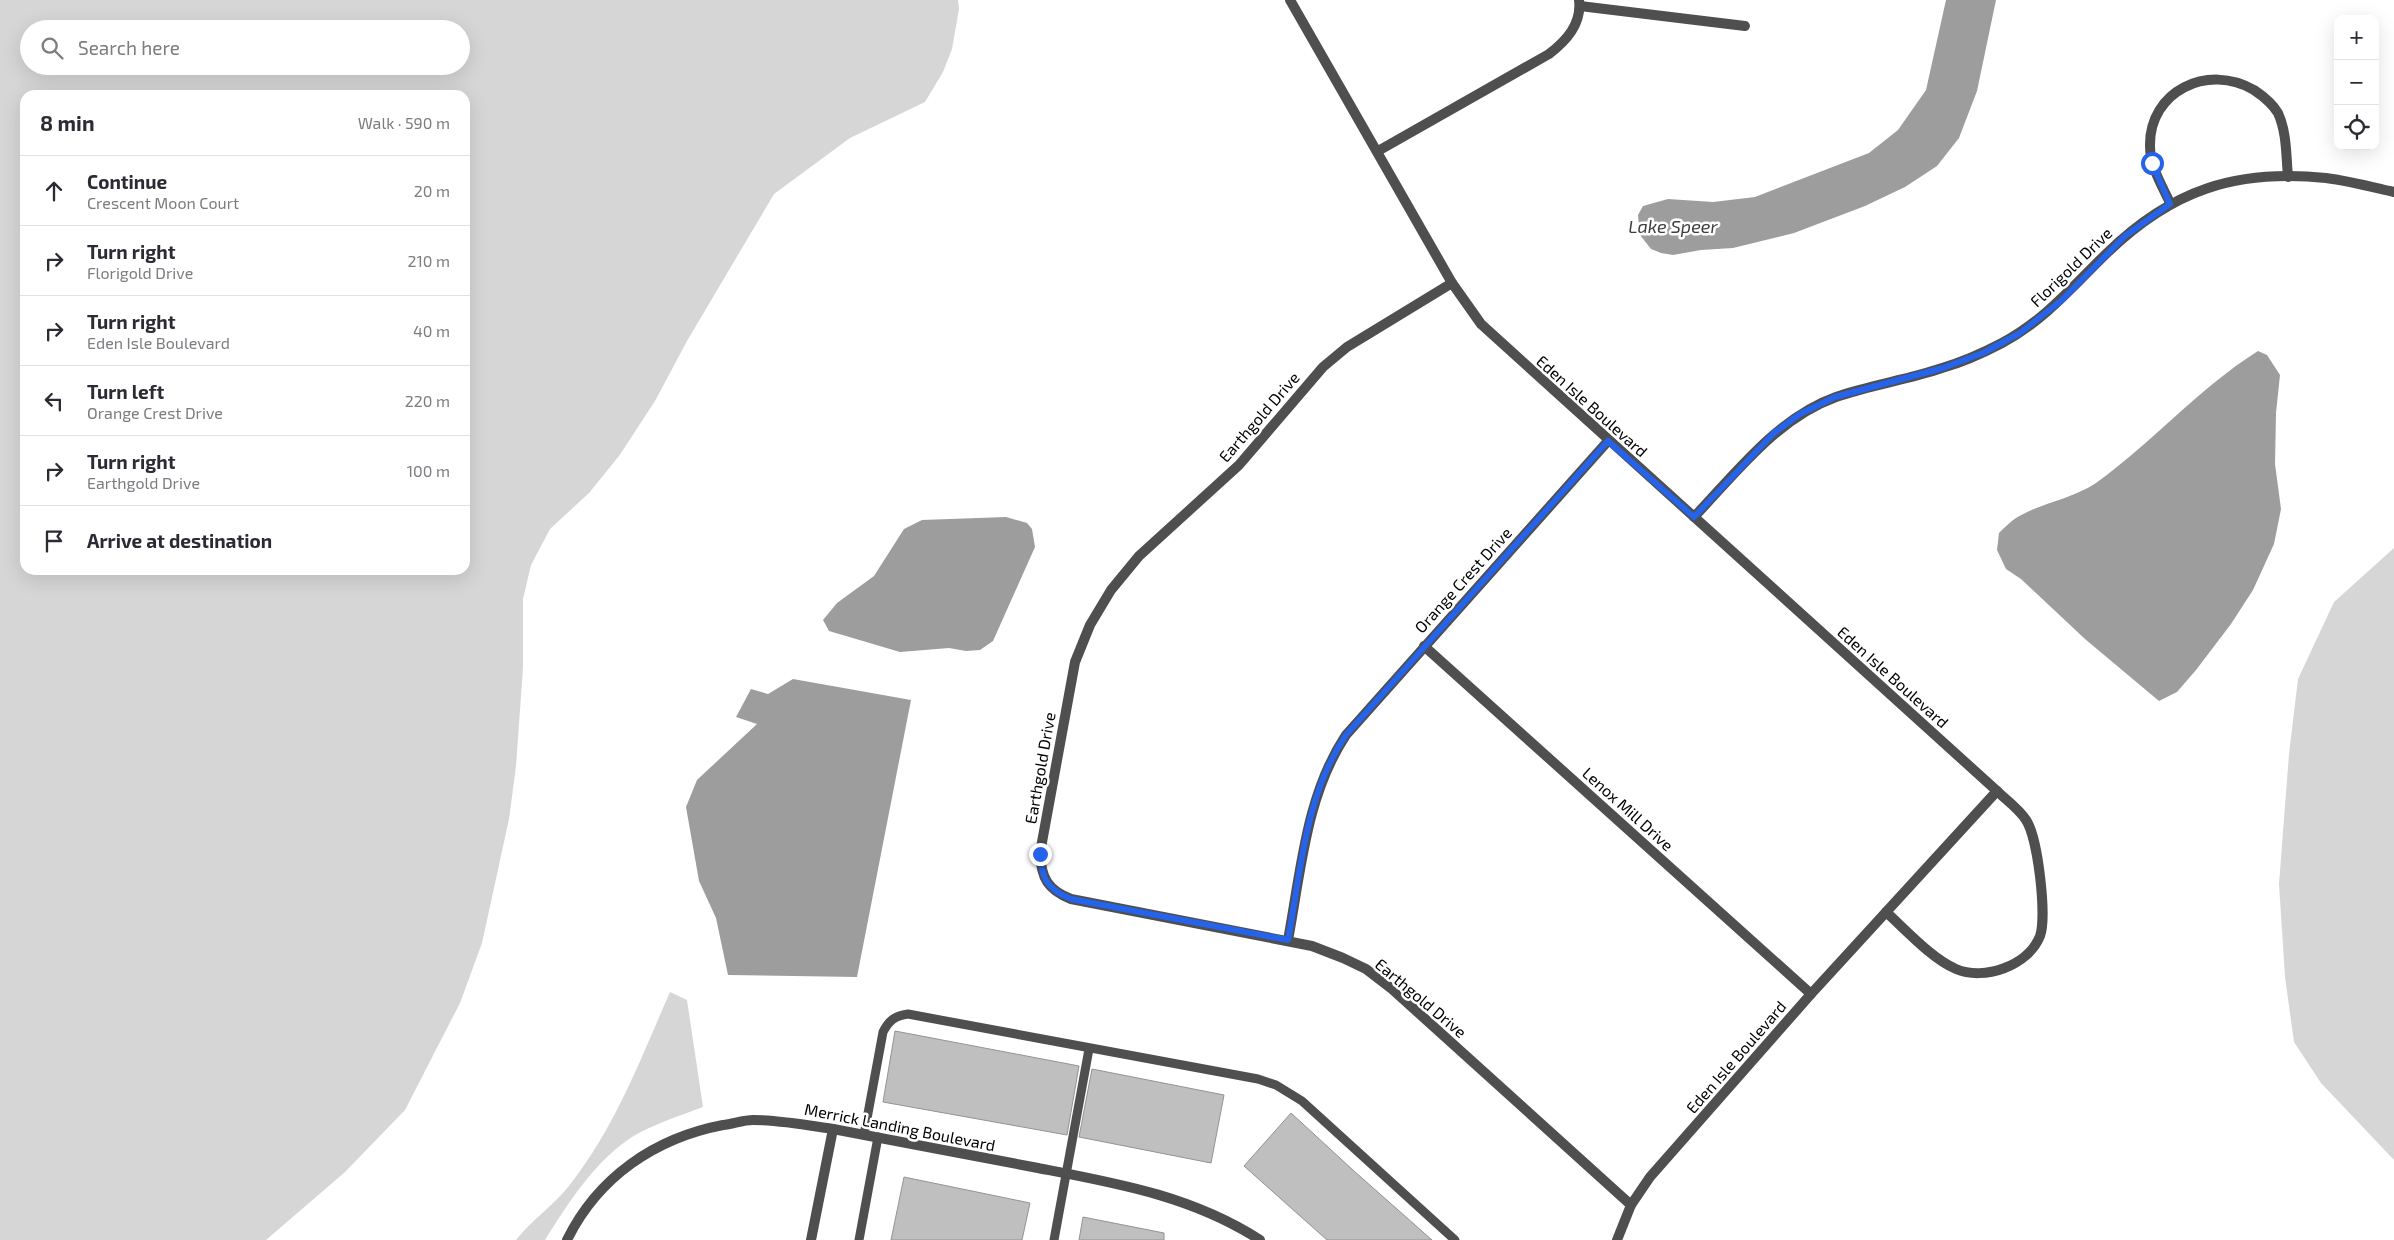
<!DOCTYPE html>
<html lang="en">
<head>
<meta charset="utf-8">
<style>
	:root { --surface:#fff; --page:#f7f7f7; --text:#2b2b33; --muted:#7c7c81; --line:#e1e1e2 }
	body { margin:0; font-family:"Exo 2",sans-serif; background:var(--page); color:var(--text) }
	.controls { position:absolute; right:15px; top:15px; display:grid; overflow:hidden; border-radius:10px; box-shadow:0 5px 20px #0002 }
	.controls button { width:45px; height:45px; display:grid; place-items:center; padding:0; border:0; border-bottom:1px solid var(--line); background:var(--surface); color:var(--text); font:25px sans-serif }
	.stop { position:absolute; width:15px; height:15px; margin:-11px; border:4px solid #2563eb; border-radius:50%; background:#fff }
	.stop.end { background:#2563eb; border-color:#fff; box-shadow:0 1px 5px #0008 }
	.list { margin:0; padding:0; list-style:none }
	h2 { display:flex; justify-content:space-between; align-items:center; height:65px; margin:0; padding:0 20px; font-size:21px }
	h2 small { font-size:16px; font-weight:400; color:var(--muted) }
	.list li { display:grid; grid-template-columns:32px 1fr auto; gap:15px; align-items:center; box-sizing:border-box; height:70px; padding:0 20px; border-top:1px solid var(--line) }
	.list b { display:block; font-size:19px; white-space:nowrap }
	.list p { margin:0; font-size:16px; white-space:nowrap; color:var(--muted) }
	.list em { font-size:16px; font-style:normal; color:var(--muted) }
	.icon { flex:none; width:28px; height:28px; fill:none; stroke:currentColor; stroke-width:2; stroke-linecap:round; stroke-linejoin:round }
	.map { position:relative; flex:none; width:2394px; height:1240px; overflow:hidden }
	.search { position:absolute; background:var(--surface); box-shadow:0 5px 20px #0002; left:20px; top:20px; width:450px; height:55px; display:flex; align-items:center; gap:12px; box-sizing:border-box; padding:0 18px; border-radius:28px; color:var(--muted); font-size:19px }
	.panel { position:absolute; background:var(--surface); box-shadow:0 5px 20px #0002; left:20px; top:90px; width:450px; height:485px; border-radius:15px }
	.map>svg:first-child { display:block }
	.green { fill:#d6d6d6; fill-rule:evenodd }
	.water { fill:#9d9d9d }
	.building { fill:#bfbfbf; stroke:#939393 }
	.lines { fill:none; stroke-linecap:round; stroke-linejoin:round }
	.service { stroke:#4f4f4f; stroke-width:9 }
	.minor { stroke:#4f4f4f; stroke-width:10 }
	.route { stroke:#2563eb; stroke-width:6 }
	.labels { text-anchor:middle; stroke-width:5; stroke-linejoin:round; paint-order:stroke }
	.street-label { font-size:16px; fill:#000; stroke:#fff }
	.water-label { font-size:18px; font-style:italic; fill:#3e3e3e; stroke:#fff }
</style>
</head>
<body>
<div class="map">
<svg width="2394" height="1240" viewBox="0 0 2394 1240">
	<rect width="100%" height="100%" fill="#fff"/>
	<g class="green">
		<path d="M 0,0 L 958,0 L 959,9 L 952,49 L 943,72 L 925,102 L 850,138 L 774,194 L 687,341 L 655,401 L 619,456 L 589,493 L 550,529 L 531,565 L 523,599 L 523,668 L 516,766 L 509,819 L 482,943 L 460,1003 L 405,1110 L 345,1172 L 266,1240 L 0,1240 ZM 29,29 L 461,29 L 461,66 L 29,66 ZM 25,95 L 465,95 L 465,570 L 25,570 Z"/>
		<path d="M 2394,548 L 2394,1160 L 2321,1083 L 2294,1042 L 2285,977 L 2279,884 L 2289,754 L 2298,679 L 2334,602 Z"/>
		<path d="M 670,992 L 687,1000 L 703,1107 C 679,1116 654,1124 632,1137 C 595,1161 568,1203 545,1240 L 516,1240 C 532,1219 556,1204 572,1182 C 616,1125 641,1058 670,992 Z"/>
	</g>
	<g class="water">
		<path d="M 1946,0 L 1996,0 L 1977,91 L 1959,138 L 1937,166 L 1905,187 L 1865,206 L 1794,233 L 1733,248 L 1701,250 L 1673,255 L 1661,253 L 1651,249 L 1640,235 L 1638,215 L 1643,206 L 1668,199 L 1713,202 L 1755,197 L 1869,153 L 1898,130 L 1926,90 Z"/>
		<path d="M 2258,351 L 2267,355 L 2280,375 L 2276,413 L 2275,464 L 2281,509 L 2274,544 L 2253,590 L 2231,624 L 2196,670 L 2177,692 L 2159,701 L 2085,639 L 2021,579 L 2006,569 L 1997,550 L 1999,533 C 2004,528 2010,522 2016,518 C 2040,503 2070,500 2096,483 C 2153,442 2199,388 2258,351 Z"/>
		<path d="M 1006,517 L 1027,523 L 1032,529 L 1035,547 L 993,641 L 980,650 L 966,651 L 949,648 L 900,652 L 829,631 L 823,620 L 837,603 L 874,576 L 904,529 L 922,520 Z"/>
		<path d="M 793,679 L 911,700 L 857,977 L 728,975 L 716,918 L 699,881 L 686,807 L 697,780 L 757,724 L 736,717 L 751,689 L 768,694 Z"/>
	</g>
	<g class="building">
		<path d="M 895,1031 L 1079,1066 L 1067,1135 L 883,1102 Z"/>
		<path d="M 1092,1069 L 1224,1095 L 1211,1163 L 1079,1137 Z"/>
		<path d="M 1291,1113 L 1354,1171 L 1432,1240 L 1327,1240 L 1244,1166 Z"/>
		<path d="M 904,1177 L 1030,1203 L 1022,1240 L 891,1240 Z"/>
		<path d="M 1083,1217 L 1164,1233 L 1164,1240 L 1079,1240 Z"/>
	</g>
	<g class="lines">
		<g class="service">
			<path d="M 864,1135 L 883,1032 C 889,1020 895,1016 908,1014 L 1258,1079 L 1276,1085 L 1302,1101 L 1455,1240"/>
			<path d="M 859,1240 L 878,1137"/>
			<path d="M 1054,1240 L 1089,1049"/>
		</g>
		<g class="minor">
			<path d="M 1290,0 L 1452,283 L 1481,324 L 1997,791 C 2006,800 2019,809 2026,820 C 2038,837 2047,917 2040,936 C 2028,966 1984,981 1956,969 C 1932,959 1905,929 1886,912"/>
			<path d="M 1580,6 L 1745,26"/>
			<path d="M 1378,151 L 1549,54 C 1566,41 1582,24 1579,0"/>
			<path d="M 2170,203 C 2162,185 2150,167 2150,146 C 2149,91 2208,63 2254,90 C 2263,96 2272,103 2278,113 C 2287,133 2286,155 2288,177"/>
			<path d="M 1452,283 L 1347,347 L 1323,367 L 1239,465 L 1139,556 L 1111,590 L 1090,625 L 1075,662 L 1040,853 C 1041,878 1048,890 1071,899 L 1312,946 L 1343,958 L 1366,969 L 1392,989 L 1631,1205"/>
			<path d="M 1694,517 C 1736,473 1777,418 1836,397 C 1870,385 1907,380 1942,368 C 1963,362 1983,353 2002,343 C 2045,320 2073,286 2107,253 C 2172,190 2235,169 2326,178 C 2349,181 2372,187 2394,192"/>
			<path d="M 1424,646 L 1811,994"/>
			<path d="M 1288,940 C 1301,871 1306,795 1346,735 L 1608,441"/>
			<path d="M 567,1240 C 598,1177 655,1138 723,1125 C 733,1124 743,1120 753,1120 C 780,1120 806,1125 833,1129 C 901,1142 970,1155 1038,1168 C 1116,1183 1192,1196 1260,1240"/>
			<path d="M 811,1240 L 833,1129"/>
			<path d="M 1617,1240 L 1631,1205 L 1650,1177 L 1811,994 L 1997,791"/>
		</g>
	</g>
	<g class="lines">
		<path class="route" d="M 1040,854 C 1041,878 1048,890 1071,899 L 1288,940 C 1301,871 1305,795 1346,735 L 1608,441 L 1694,517 L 1774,433 L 1800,414 L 1835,397 L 1943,368 L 1983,353 L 2020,333 L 2062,300 L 2125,236 L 2170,204 L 2152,163"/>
	</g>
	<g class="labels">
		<g class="street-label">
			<text transform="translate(2071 267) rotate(-44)" y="6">Florigold Drive</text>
			<text transform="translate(1592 406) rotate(42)" y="6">Eden Isle Boulevard</text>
			<text transform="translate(1259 417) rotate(-49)" y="6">Earthgold Drive</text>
			<text transform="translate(1463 580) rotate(-48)" y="6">Orange Crest Drive</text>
			<text transform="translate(1893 677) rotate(42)" y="6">Eden Isle Boulevard</text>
			<text transform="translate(1040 768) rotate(-80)" y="6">Earthgold Drive</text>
			<text transform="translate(1628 809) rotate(42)" y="6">Lenox Mill Drive</text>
			<text transform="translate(1421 998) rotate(40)" y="6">Earthgold Drive</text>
			<text transform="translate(1736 1057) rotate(-49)" y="6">Eden Isle Boulevard</text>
			<text transform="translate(900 1127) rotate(11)" y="6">Merrick Landing Boulevard</text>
		</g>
		<g class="water-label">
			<text x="1673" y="233">Lake Speer</text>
		</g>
	</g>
</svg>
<div class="controls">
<button>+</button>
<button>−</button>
<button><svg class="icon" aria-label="locate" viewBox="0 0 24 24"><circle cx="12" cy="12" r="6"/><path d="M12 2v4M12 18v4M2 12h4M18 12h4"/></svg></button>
</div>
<div class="stop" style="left:2152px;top:163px"></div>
<div class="stop end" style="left:1040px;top:854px"></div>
<div class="search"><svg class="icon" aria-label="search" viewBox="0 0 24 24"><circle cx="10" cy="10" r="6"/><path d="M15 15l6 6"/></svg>Search here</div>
<section class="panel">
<h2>8 min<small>Walk · 590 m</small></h2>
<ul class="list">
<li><svg class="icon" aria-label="ahead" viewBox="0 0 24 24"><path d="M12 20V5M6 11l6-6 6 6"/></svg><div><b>Continue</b><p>Crescent Moon Court</p></div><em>20 m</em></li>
<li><svg class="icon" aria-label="right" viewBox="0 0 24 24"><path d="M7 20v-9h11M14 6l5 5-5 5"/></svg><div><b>Turn right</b><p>Florigold Drive</p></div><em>210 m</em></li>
<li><svg class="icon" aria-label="right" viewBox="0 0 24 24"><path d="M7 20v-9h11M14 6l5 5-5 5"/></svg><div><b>Turn right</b><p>Eden Isle Boulevard</p></div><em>40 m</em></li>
<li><svg class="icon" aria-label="left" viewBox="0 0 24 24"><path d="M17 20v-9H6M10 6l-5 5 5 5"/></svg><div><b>Turn left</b><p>Orange Crest Drive</p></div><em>220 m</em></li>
<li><svg class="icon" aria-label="right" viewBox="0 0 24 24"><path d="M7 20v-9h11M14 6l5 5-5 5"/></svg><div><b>Turn right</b><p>Earthgold Drive</p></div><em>100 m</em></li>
<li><svg class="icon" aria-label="arrive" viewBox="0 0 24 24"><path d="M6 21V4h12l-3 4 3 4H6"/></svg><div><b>Arrive at destination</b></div></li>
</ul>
</section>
</div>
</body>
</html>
